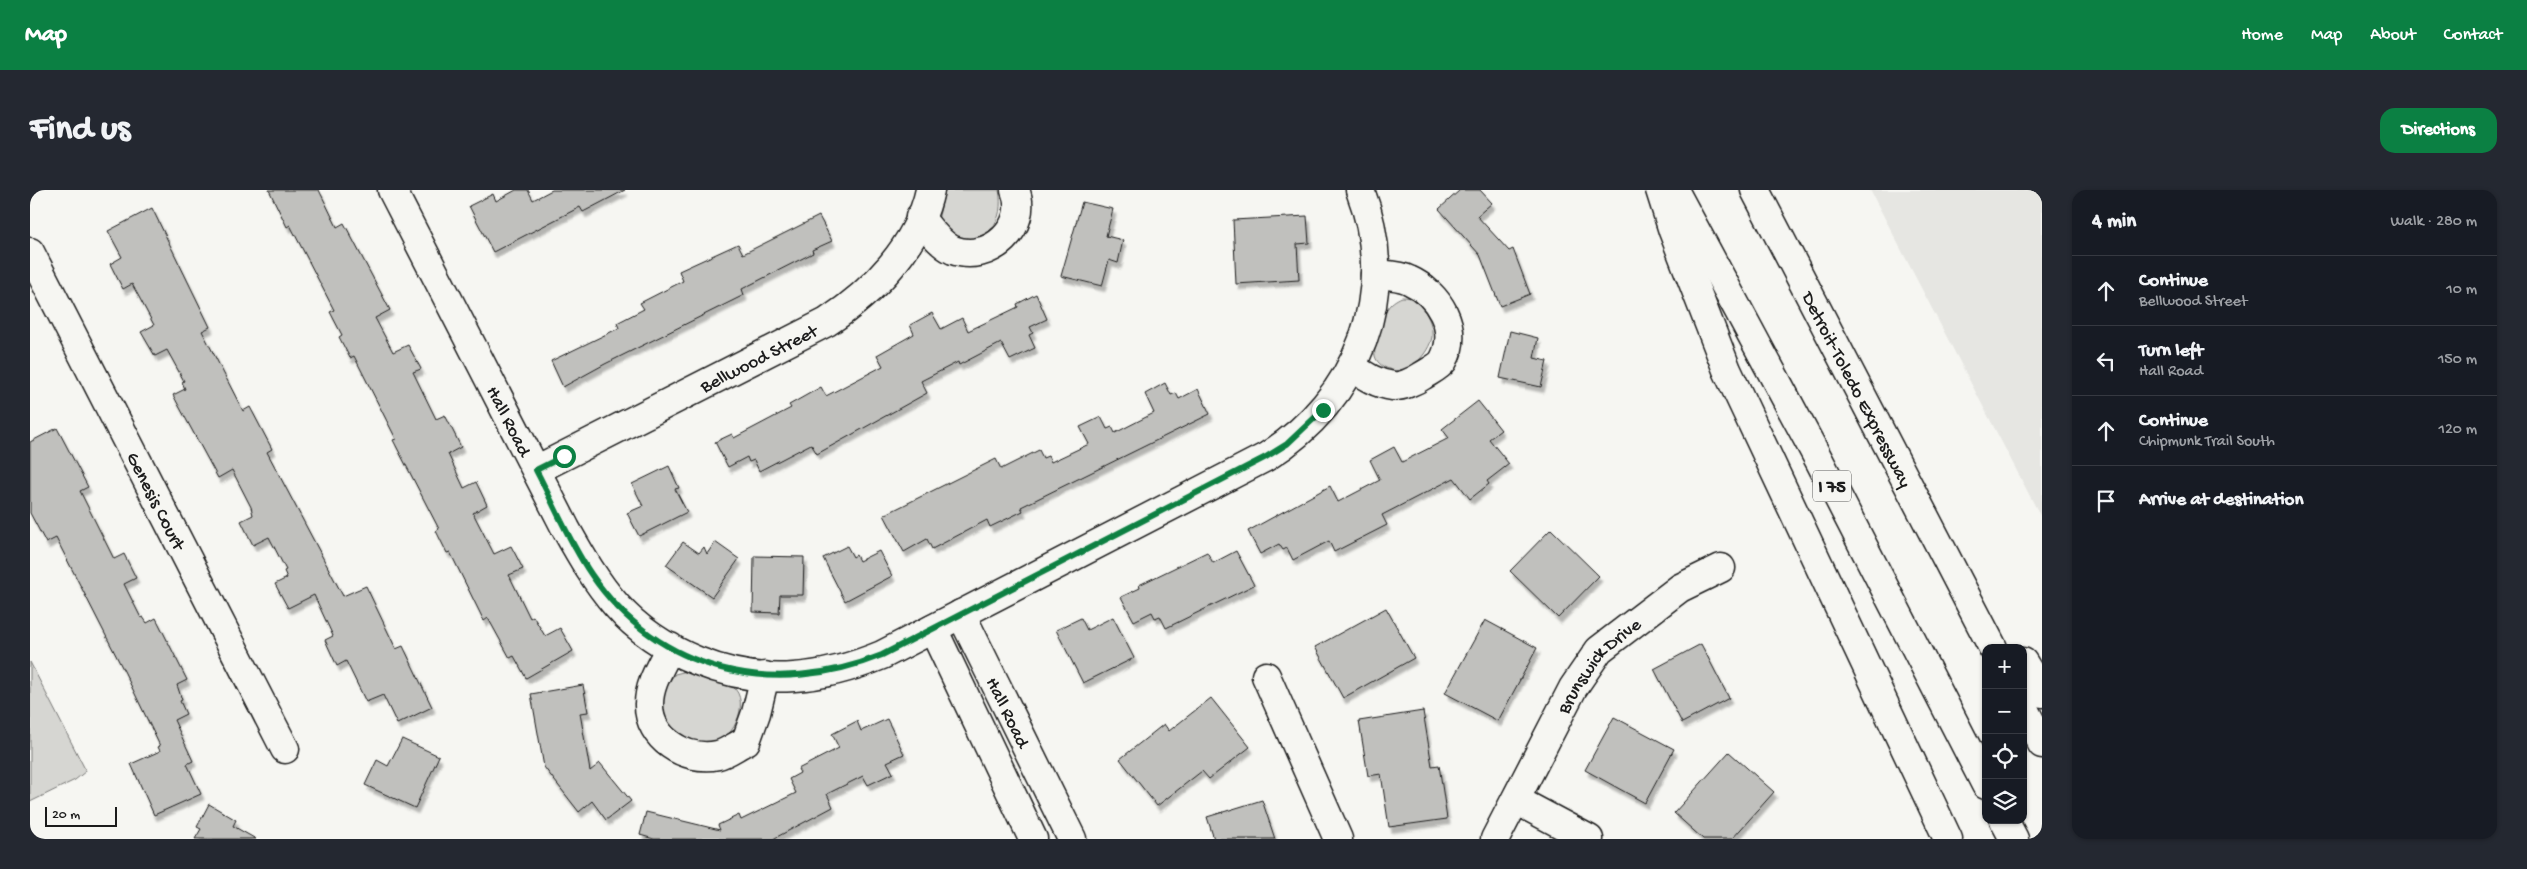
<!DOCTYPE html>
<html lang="en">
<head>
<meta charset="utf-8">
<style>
	:root { --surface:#171b24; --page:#242831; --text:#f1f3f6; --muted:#9ea1a6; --line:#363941; --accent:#0b8043 }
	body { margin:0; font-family:"Gochi Hand",sans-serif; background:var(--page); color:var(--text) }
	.controls { position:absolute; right:15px; bottom:15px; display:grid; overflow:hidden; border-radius:10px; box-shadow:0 1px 4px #0004 }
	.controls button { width:45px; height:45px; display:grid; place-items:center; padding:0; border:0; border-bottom:1px solid var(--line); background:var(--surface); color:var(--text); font:25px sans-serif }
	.scale { position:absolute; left:15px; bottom:12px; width:72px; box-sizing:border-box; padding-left:5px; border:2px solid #1c1c1c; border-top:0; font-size:14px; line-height:18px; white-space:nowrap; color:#1c1c1c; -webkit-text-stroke:4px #f6f6f2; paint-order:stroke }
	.stop { position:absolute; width:15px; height:15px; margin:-11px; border:4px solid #0b8043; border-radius:50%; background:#fff }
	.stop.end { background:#0b8043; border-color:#fff; box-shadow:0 1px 5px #0008 }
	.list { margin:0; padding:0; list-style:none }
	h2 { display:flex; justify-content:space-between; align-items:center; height:65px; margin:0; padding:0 20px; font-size:21px }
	h2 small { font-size:16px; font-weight:400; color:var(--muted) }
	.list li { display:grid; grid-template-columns:32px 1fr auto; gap:15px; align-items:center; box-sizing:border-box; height:70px; padding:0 20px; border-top:1px solid var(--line) }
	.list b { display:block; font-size:19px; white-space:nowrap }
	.list p { margin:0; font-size:16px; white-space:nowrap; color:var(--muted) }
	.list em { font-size:16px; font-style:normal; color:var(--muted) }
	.icon { flex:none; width:28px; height:28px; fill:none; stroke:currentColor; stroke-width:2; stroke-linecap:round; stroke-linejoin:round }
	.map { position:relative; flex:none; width:2012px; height:649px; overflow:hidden; border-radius:15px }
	header { display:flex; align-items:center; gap:30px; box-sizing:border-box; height:70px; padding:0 25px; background:var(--accent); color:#fff }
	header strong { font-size:24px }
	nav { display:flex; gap:28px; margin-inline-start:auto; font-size:18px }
	.intro { display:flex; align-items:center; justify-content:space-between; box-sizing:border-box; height:120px; padding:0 30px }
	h1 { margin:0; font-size:35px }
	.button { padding:12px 22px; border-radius:15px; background:var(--accent); color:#fff; font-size:18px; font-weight:700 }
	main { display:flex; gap:30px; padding:0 30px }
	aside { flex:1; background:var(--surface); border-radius:15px; box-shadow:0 1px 4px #0004 }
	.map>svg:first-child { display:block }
	.built { fill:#e6e6e2 }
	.green { fill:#d6d6d2; stroke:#797977 }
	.building { fill:#c0c0bd; stroke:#1c1c1c; filter:url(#shadow) }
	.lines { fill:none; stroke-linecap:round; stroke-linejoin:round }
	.minor-casing { stroke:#1c1c1c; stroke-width:31 }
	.highway-casing { stroke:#1c1c1c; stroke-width:31 }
	.minor { stroke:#f6f6f2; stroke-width:28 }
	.highway { stroke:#f6f6f2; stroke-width:28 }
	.route { stroke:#0b8043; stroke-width:6 }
	.labels { text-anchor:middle; stroke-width:4; stroke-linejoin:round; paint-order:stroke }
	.shield { fill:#f6f6f2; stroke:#5d5d5c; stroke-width:1 }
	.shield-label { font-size:18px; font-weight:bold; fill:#1c1c1c }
	.street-label { font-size:19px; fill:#1c1c1c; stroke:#f6f6f2 }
</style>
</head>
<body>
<header>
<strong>Map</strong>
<nav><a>Home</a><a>Map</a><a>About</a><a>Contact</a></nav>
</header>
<div class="intro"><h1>Find us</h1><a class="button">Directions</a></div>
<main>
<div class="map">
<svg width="2012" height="649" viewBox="0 0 2012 649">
	<defs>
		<filter id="shadow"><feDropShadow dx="3" dy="5.5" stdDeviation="1" flood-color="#0004"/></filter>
	</defs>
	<rect width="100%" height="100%" fill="#f6f6f2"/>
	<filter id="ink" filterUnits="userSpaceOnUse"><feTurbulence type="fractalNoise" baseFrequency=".02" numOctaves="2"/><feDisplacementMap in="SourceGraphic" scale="10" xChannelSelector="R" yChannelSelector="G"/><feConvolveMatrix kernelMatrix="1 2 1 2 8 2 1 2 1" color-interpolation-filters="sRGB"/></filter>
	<g filter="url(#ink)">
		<path class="built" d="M 1840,0 L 2012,0 L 2012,329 Z"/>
		<g class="green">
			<path d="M 915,0 L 969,0 C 975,32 959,51 926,53 L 908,30 Z"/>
			<path d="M 1372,107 C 1383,107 1387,110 1393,119 C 1399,127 1403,137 1402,147 C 1399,163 1379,186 1362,180 C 1355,178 1347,174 1345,166 C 1343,157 1351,126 1357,119 C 1361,113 1365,110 1372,107 Z"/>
			<path d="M 0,472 L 56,581 L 45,590 L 0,612 Z"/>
			<path d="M 657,481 C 671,485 690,488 702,496 C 723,512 701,556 677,555 C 666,554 653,547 643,544 L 632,522 L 632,509 L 638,493 L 645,484 Z"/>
		</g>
		<g class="building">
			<path d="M 239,0 L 289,0 L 307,37 L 314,33 L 360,120 L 345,128 L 363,162 L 378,155 L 391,179 L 383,182 L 406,229 L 415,225 L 431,257 L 418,264 L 434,298 L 446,292 L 457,315 L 443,323 L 464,364 L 481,356 L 493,379 L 479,385 L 500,428 L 503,426 L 515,446 L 530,438 L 543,461 L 496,488 L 484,466 L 480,468 L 458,428 L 454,431 L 420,362 L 417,363 L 406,341 L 409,339 L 363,250 L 366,249 L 324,166 L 320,168 L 309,147 L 312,145 L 300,122 L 304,120 L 260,35 L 257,37 Z"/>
			<path d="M 486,0 L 498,0 L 503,10 L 522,0 L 595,0 L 553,22 L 550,17 L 463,62 L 439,16 L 463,4 L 466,11 Z"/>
			<path d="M 1430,0 L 1450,0 L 1462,13 L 1447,26 L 1479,61 L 1483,59 L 1500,104 L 1470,116 L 1450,65 L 1409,19 Z"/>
			<path d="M 1052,12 L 1083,19 L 1076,46 L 1093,50 L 1088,73 L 1079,70 L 1072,96 L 1031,86 Z"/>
			<path d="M 122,18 L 180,137 L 172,141 L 213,221 L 220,217 L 242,259 L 237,262 L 313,406 L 336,396 L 366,459 L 373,456 L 402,517 L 367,534 L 353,505 L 336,512 L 316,471 L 307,476 L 295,450 L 303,446 L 284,405 L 258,418 L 245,394 L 257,388 L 254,381 L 256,380 L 239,347 L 223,355 L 211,331 L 223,325 L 221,317 L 202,280 L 188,288 L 143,205 L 155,199 L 152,192 L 154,191 L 137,160 L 125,166 L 111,142 L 124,135 L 102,94 L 93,99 L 80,74 L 92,67 L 78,41 Z"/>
			<path d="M 789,26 L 802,51 L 782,60 L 783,63 L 712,99 L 714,105 L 575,174 L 533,197 L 521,171 L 589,138 L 587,133 L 614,119 L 610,113 L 653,91 L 649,81 L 708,54 L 713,64 Z"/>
			<path d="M 1277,26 L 1279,53 L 1267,54 L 1269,90 L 1206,94 L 1203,30 Z"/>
			<path d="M 1006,104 L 1017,129 L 1000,137 L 1003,143 L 999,145 L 1005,158 L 980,170 L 971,153 L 929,175 L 928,172 L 891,191 L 897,203 L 787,264 L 781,254 L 729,281 L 724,270 L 719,272 L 717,267 L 698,277 L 685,252 L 702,244 L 704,248 L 761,218 L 759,215 L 791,197 L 796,206 L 853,176 L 847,165 L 884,144 L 880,135 L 902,123 L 911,139 L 932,128 L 938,141 L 988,117 L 987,114 Z"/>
			<path d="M 1480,141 L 1508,148 L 1504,168 L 1517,171 L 1511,197 L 1470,188 Z"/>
			<path d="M 1135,193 L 1141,205 L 1146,203 L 1149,209 L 1168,199 L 1180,224 L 991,317 L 993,321 L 960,337 L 957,330 L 902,359 L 897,349 L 874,362 L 854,325 L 966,269 L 971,279 L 1009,260 L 1013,268 L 1018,266 L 1021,272 L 1059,254 L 1050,237 L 1071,227 L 1077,239 L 1082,237 L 1085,243 L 1124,223 L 1115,204 Z"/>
			<path d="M 1448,211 L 1471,240 L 1459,249 L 1479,274 L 1457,291 L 1459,294 L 1440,309 L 1424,288 L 1352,325 L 1357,335 L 1304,362 L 1299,351 L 1263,370 L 1257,358 L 1253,360 L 1249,354 L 1230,364 L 1218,341 L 1300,296 L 1308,312 L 1350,290 L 1340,270 L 1364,257 L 1372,272 L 1419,248 L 1412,239 Z"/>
			<path d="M 27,238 L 58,297 L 50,301 L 84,369 L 94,364 L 106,388 L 94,394 L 111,428 L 113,427 L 117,433 L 126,428 L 157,490 L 147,495 L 152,510 L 150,511 L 156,524 L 144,530 L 163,571 L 157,574 L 171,604 L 124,625 L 101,574 L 130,561 L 128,557 L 130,556 L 95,483 L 26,348 L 16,353 L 0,323 L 0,252 Z"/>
			<path d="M 639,276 L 649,298 L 645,299 L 657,322 L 609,346 L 597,323 L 613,316 L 602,294 Z"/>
			<path d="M 1521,339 L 1569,386 L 1528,428 L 1480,381 Z"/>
			<path d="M 653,352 L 669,363 L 674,357 L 677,364 L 685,352 L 709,369 L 682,407 L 636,375 Z"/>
			<path d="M 817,356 L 823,367 L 826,365 L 829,371 L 849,361 L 862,386 L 815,411 L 793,368 Z"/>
			<path d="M 1206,361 L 1224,395 L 1136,438 L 1130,426 L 1125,428 L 1122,422 L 1104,431 L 1091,407 L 1110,398 L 1109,395 L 1177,362 L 1183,373 Z"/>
			<path d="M 724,366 L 774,367 L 773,405 L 750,405 L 749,423 L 723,422 Z"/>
			<path d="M 1356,418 L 1384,468 L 1313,508 L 1285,457 Z"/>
			<path d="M 1083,427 L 1104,468 L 1053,493 L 1026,440 L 1051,428 L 1057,440 Z"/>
			<path d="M 1455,430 L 1507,458 L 1468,531 L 1415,503 Z"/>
			<path d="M 1671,454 L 1699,508 L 1652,533 L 1624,479 Z"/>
			<path d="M 553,495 L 558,522 L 550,523 L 560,581 L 570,573 L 601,611 L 576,630 L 562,611 L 549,622 L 514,577 L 501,504 Z"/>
			<path d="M 1181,508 L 1220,557 L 1179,589 L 1172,581 L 1127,616 L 1090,569 L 1134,534 L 1139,541 Z"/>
			<path d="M 1393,521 L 1402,576 L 1409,575 L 1417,629 L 1359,637 L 1351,584 L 1338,586 L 1329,531 Z"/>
			<path d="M 1584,527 L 1644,559 L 1615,613 L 1555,580 Z"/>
			<path d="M 857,529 L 874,564 L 857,572 L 863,583 L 838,595 L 833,586 L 797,604 L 803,617 L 743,649 L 624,649 L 610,645 L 616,622 L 690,640 L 688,635 L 709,625 L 711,630 L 766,603 L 759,589 L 770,583 L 768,579 L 809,558 L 802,544 L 827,531 L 831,541 Z"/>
			<path d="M 372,549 L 409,566 L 385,618 L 335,595 L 347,570 L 358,576 Z"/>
			<path d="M 1699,562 L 1744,602 L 1702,649 L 1673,649 L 1644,623 Z"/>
			<path d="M 1232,610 L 1245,649 L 1184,649 L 1177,627 Z"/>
			<path d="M 179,614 L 206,630 L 203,636 L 226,649 L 165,649 L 171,639 L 167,637 Z"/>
		</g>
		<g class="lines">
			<defs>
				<g id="minor">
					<path id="s1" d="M 362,0 L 536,339 C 551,366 566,392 586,415 C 628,463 701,492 764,487 C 795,485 823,477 852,465 L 1236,267 C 1328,209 1370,104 1330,0"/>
					<path d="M 890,27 C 898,38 910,54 923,60 C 960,74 1000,36 985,0"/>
					<path id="s2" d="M 0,62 L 255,559"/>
					<path d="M 1322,177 C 1335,186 1347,194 1363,196 C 1371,197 1385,191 1392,186 C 1398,182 1409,177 1413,171 C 1431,139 1408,103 1379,90 C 1369,85 1355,85 1345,84"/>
					<path id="s3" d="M 506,280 L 797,132 C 843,102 888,56 900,0"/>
					<path id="s4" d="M 931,424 L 1042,649"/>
					<path d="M 903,439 L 1003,649"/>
					<path d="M 640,457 C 632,475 619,493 619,514 C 618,548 655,572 688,565 C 697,563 707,555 716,551 L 726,523 L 735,486"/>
					<path d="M 1236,486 L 1308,649"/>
					<path d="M 1486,610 L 1559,649"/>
					<path id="s5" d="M 1465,649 L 1543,498 L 1569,460 L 1650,398 L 1691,378"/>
				</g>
				<g id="highway">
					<path d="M 1630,0 L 1643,41 L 1697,180 L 1918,649"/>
					<path d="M 1644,0 L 1790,272 L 1956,595"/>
					<path id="s6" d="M 1725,0 L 1963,458"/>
					<path d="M 1993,472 L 2012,503"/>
					<path d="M 1993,517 L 2012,554"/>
					<path d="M 1974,630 L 1984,649"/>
				</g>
			</defs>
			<use href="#minor" class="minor-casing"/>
			<use href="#highway" class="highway-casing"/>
			<use href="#minor" class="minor"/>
			<use href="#highway" class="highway"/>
		</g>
	</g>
	<g class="lines" filter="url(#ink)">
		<path class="route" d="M 534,266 L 506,280 C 524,314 539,352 561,384 C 628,483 744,509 852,465 L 1236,267 L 1257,254 L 1293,220"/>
	</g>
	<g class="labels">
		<rect class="shield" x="1783" y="280.5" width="38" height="31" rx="4"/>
		<g class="shield-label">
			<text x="1802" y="302">I 75</text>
		</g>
		<g class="street-label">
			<text dy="7" stroke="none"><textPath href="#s3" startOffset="249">Bellwood Street</textPath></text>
			<text dy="7" stroke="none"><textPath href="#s6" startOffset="224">Detroit-Toledo Expressway</textPath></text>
			<text dy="7" stroke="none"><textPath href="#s1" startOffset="259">Hall Road</textPath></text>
			<text dy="7" stroke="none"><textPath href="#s2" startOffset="279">Genesis Court</textPath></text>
			<text dy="7" stroke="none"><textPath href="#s5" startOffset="204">Brunswick Drive</textPath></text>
			<text dy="7" stroke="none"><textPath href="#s4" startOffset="109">Hall Road</textPath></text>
		</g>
	</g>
</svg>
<div class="controls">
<button>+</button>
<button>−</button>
<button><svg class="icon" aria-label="locate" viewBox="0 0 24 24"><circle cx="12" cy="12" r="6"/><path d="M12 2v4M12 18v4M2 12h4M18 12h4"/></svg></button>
<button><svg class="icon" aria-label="layers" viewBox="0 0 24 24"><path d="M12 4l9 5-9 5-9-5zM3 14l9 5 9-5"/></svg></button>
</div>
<div class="scale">20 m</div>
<div class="stop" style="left:534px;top:266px"></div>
<div class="stop end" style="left:1293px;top:220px"></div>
</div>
<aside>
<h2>4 min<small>Walk · 280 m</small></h2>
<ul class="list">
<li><svg class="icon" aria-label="ahead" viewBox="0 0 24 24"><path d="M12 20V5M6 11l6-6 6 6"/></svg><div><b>Continue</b><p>Bellwood Street</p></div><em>10 m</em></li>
<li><svg class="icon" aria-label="left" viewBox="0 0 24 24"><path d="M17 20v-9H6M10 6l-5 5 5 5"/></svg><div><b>Turn left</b><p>Hall Road</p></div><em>150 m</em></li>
<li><svg class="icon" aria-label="ahead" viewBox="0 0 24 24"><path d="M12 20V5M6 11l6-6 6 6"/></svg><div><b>Continue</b><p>Chipmunk Trail South</p></div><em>120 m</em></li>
<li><svg class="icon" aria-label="arrive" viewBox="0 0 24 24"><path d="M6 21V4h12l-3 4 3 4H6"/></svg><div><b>Arrive at destination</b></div></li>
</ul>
</aside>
</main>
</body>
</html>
